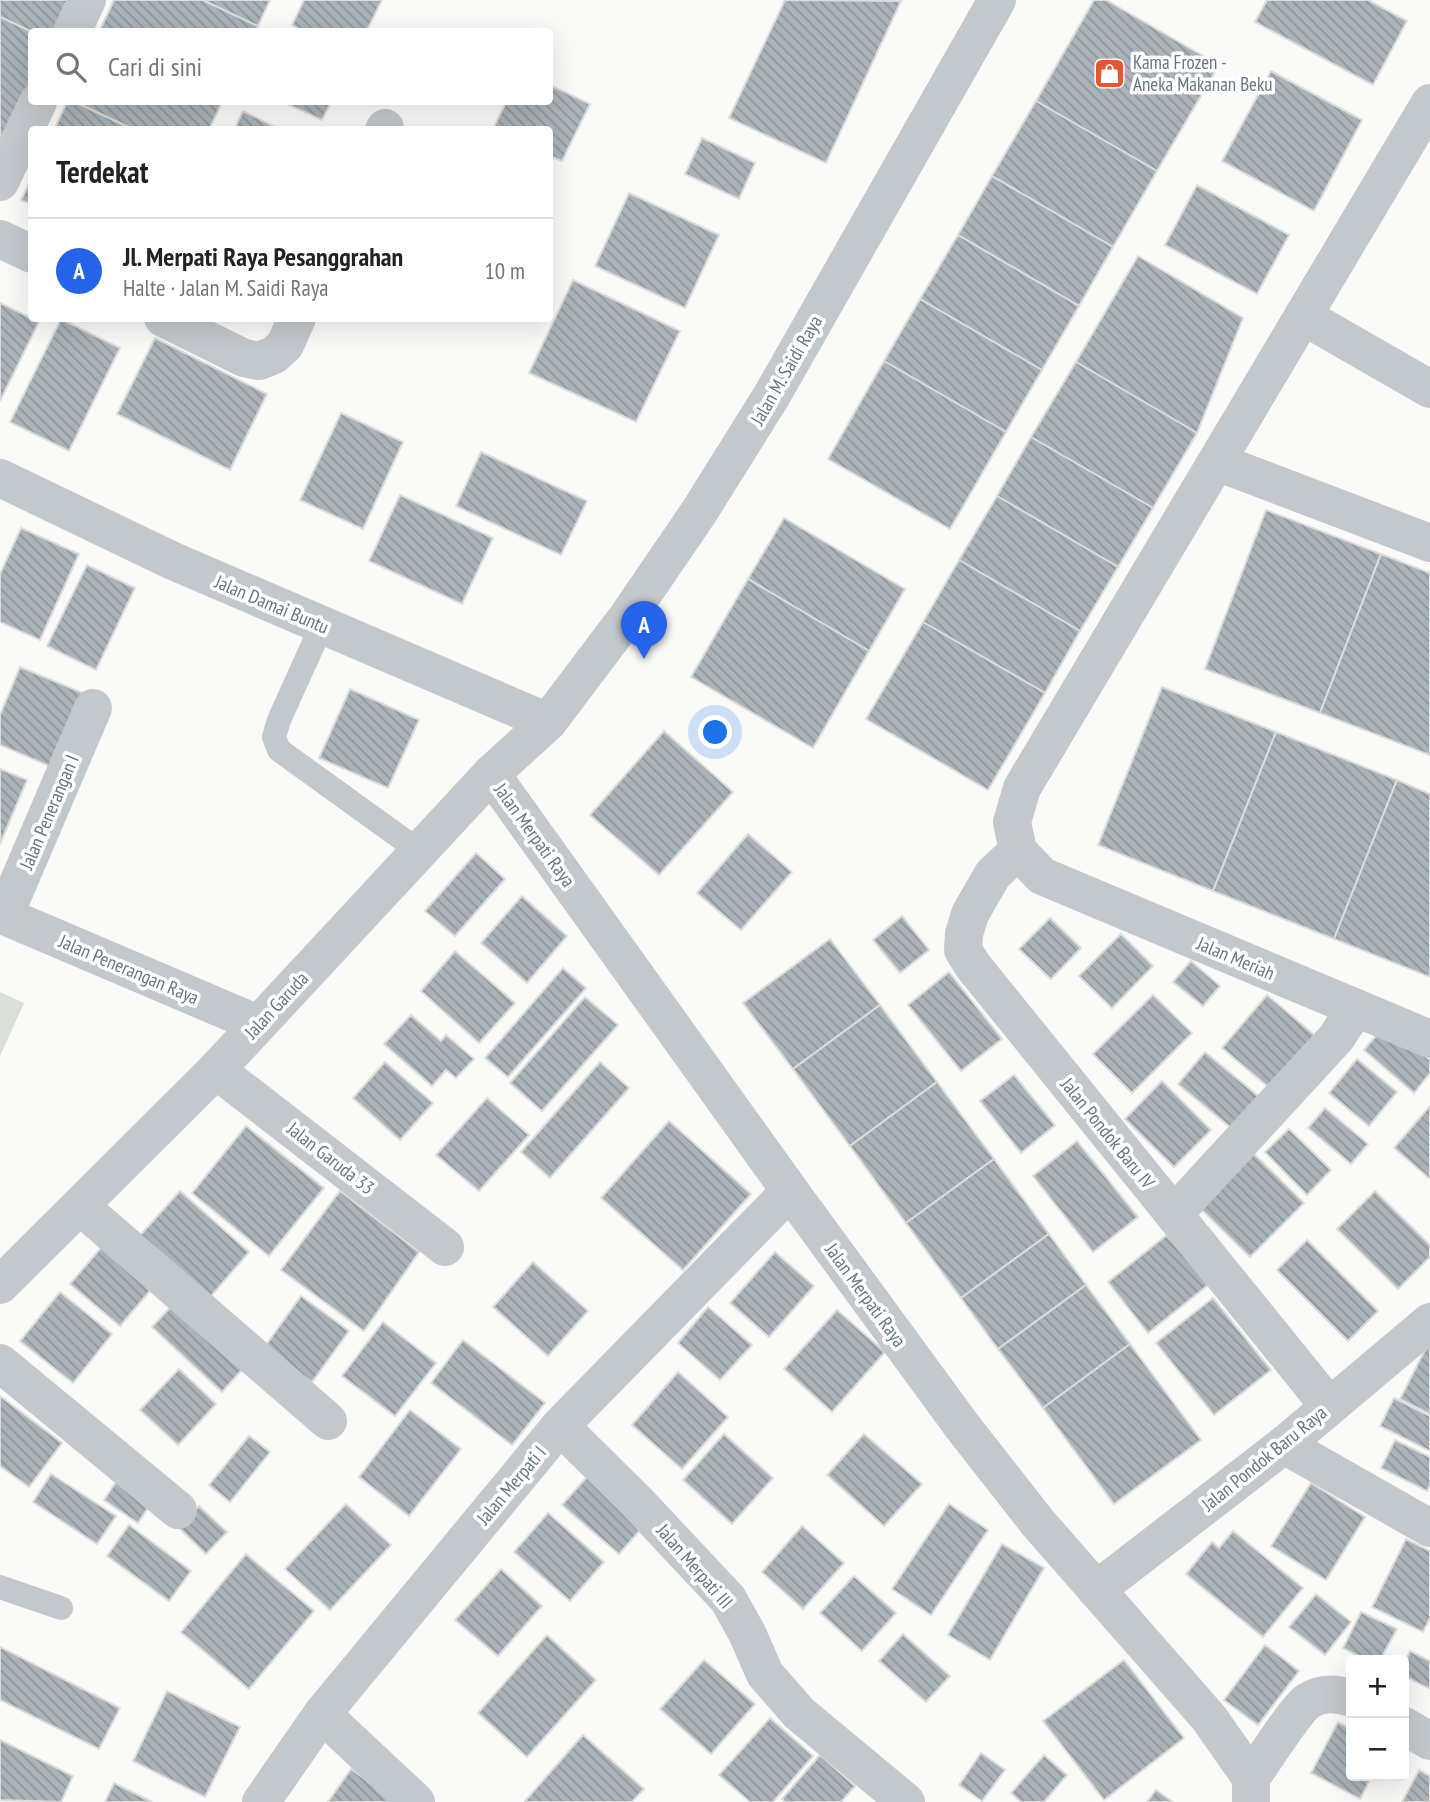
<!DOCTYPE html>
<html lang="id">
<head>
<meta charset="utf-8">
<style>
	:root { --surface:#fff; --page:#f2f2f2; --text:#222; --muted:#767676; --line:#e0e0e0; --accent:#2563eb }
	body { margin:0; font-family:"PT Sans Narrow",sans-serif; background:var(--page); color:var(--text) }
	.controls { position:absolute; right:21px; bottom:21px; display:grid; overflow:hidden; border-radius:7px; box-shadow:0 7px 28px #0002 }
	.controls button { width:63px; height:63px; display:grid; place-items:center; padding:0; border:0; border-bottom:2px solid var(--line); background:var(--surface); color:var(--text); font:35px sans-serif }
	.you { position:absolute; left:716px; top:733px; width:24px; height:24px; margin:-18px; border:5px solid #fff; border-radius:50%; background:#1a73e8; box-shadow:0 0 0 10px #1a73e833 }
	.badge { display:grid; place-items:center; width:46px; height:46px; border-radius:50%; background:var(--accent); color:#fff; font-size:23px; font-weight:700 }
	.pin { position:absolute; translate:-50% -58px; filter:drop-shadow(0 2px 4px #0008) }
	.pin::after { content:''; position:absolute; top:37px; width:24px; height:21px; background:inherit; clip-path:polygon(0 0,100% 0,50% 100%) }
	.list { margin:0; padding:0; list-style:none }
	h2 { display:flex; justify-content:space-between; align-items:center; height:91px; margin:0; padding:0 28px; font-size:30px }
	h2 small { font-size:23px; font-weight:400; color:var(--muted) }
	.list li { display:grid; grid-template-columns:46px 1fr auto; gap:21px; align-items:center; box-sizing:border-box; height:105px; padding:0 28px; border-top:2px solid var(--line) }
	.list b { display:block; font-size:26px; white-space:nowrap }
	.list p { margin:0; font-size:23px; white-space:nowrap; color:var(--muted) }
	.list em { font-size:23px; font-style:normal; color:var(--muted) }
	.icon { flex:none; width:38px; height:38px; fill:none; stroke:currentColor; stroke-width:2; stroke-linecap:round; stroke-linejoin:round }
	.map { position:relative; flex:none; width:1430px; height:1802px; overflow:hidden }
	.search { position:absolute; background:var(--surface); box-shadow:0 7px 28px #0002; left:28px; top:28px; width:525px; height:77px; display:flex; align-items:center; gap:18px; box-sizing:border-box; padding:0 24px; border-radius:7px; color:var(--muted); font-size:26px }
	.panel { position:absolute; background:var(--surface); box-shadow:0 7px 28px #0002; left:28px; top:126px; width:525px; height:196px; border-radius:7px }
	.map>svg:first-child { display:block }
	.grass { fill:#dadfd7 }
	.building { fill:url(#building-back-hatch); stroke:#dcdcda; stroke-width:2 }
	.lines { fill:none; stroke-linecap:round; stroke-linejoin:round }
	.service { stroke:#c3c8cc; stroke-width:24 }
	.minor { stroke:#c3c8cc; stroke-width:38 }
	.tertiary { stroke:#c3c8cc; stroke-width:38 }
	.labels { text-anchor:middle; stroke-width:7; stroke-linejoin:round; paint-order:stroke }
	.poi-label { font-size:19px; fill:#657683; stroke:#fff; text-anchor:start }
	.street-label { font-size:19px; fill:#657683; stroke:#fff }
</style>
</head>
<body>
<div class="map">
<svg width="1430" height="1802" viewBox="0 0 1430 1802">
	<defs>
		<pattern id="building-back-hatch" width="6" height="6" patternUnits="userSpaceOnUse" patternTransform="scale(1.75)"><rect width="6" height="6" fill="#aab3b9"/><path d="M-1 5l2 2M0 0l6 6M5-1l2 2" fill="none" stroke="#8e969c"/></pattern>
	</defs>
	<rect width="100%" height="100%" fill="#fafaf8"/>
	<path class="grass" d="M 0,992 L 24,1003 L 0,1056 Z"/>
	<g class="building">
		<path d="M 0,0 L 78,0 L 63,32 L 32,32 L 0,17 Z"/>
		<path d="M 114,0 L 203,0 L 258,26 L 255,32 L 99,32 Z"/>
		<path d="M 203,0 L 270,0 L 258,26 Z"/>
		<path d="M 304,0 L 382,0 L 366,32 L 304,32 L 292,25 Z"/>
		<path d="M 785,0 L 901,1 L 826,163 L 729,118 Z"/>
		<path d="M 1094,0 L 1106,0 L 1219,65 L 1157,171 L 1036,101 Z"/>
		<path d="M 1267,0 L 1368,0 L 1407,21 L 1373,85 L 1255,22 Z"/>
		<path d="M 0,17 L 32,32 L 32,99 L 0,141 Z"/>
		<path d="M 1271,71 L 1362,120 L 1314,211 L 1222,161 Z"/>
		<path d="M 550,85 L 590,104 L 562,161 L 550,156 L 550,130 L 493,129 L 506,102 L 550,102 Z"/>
		<path d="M 1036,101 L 1157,171 L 1113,247 L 992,176 Z"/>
		<path d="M 67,102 L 75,102 L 135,130 L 54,130 Z"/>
		<path d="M 75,102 L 222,102 L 209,130 L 135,130 Z"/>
		<path d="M 283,102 L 331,102 L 322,120 Z"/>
		<path d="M 243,111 L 281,130 L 234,130 Z"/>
		<path d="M 702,138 L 755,163 L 739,199 L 685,174 Z"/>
		<path d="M 992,176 L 1113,247 L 1079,306 L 958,235 Z"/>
		<path d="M 32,177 L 32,205 L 21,200 Z"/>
		<path d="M 1197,185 L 1289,235 L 1257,294 L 1165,245 Z"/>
		<path d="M 629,193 L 719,235 L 685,308 L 595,266 Z"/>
		<path d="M 958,235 L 1079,306 L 1042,370 L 920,299 Z"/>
		<path d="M 1138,256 L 1243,318 L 1197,433 L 1076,362 Z"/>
		<path d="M 573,280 L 680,331 L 636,422 L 529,373 Z"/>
		<path d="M 920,299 L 1042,370 L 1006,432 L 884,361 Z"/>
		<path d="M 0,303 L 39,322 L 0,401 Z"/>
		<path d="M 61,319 L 120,348 L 69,451 L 10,422 Z"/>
		<path d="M 155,338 L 267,394 L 230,470 L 117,414 Z"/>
		<path d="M 884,361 L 1006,432 L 950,529 L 828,459 Z"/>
		<path d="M 1076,362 L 1197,433 L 1153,508 L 1031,437 Z"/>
		<path d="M 341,413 L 403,442 L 363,529 L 300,500 Z"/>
		<path d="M 1031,437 L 1153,508 L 1118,567 L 997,496 Z"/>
		<path d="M 481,452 L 587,501 L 561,555 L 456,506 Z"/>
		<path d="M 400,495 L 493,538 L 462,604 L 369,561 Z"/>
		<path d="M 997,496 L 1118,567 L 1080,631 L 959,560 Z"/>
		<path d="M 1266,510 L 1381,554 L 1320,713 L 1205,669 Z"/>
		<path d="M 784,518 L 905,589 L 869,651 L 748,579 Z"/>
		<path d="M 21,528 L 79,554 L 40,640 L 0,622 L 0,574 Z"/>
		<path d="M 1381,554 L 1430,573 L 1430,755 L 1320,713 Z"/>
		<path d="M 959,560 L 1080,631 L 1045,693 L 923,622 Z"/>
		<path d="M 87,565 L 135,588 L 96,670 L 47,646 Z"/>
		<path d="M 748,579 L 869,651 L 813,748 L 691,677 Z"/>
		<path d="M 923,622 L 1045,693 L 988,790 L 866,719 Z"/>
		<path d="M 20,667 L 83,693 L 52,767 L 0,745 L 0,715 Z"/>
		<path d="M 1162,687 L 1276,732 L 1213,891 L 1098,845 Z"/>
		<path d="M 350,689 L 419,720 L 388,788 L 319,758 Z"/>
		<path d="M 664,731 L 733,792 L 659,875 L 590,815 Z"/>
		<path d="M 1276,732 L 1397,780 L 1334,939 L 1213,891 Z"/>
		<path d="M 0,769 L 27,780 L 0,844 Z"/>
		<path d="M 1397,780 L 1430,794 L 1430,977 L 1334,939 Z"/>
		<path d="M 748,834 L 792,872 L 741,930 L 697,893 Z"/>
		<path d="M 476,853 L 505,879 L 455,936 L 425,911 Z"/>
		<path d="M 522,896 L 567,936 L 527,983 L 481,943 Z"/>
		<path d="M 902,916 L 929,950 L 900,973 L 873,940 Z"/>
		<path d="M 1050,918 L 1081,948 L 1051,979 L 1019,949 Z"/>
		<path d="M 1121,934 L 1153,966 L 1112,1008 L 1079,976 Z"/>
		<path d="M 830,939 L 880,1005 L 793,1069 L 743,1003 Z"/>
		<path d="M 455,951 L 515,1003 L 479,1043 L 421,991 Z"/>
		<path d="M 1191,961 L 1220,986 L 1203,1006 L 1173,982 Z"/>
		<path d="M 563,968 L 586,988 L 508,1077 L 485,1058 Z"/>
		<path d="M 949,972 L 1002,1039 L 961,1071 L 908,1005 Z"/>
		<path d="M 1153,995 L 1192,1033 L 1132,1093 L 1093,1054 Z"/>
		<path d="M 1267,995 L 1318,1038 L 1273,1091 L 1222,1048 Z"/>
		<path d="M 585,997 L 618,1025 L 542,1111 L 510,1083 Z"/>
		<path d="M 880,1005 L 937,1082 L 850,1146 L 793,1069 Z"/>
		<path d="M 411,1015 L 441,1041 L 446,1035 L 474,1059 L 456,1078 L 446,1070 L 432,1086 L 384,1044 Z"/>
		<path d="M 1386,1024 L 1430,1060 L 1430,1073 L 1414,1093 L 1364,1050 Z"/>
		<path d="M 1205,1052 L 1263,1100 L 1236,1132 L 1178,1084 Z"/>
		<path d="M 1357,1059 L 1397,1092 L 1369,1126 L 1329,1093 Z"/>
		<path d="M 385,1062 L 433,1103 L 400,1140 L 353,1098 Z"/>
		<path d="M 600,1062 L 629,1088 L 550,1178 L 521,1152 Z"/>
		<path d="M 1014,1075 L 1055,1125 L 1021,1153 L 980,1101 Z"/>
		<path d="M 1162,1081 L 1211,1130 L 1174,1167 L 1125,1119 Z"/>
		<path d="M 937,1082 L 994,1159 L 906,1223 L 850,1146 Z"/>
		<path d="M 487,1098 L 529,1135 L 479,1191 L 436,1155 Z"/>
		<path d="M 1430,1106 L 1430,1179 L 1394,1148 Z"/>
		<path d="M 1325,1108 L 1368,1144 L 1351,1164 L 1308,1128 Z"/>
		<path d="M 669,1121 L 751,1194 L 683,1270 L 601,1198 Z"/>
		<path d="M 246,1126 L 324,1188 L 269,1256 L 192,1193 Z"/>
		<path d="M 1289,1129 L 1331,1170 L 1307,1195 L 1265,1152 Z"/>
		<path d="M 1077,1141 L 1138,1217 L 1093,1252 L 1033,1176 Z"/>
		<path d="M 1254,1154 L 1304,1203 L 1250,1257 L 1200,1208 Z"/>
		<path d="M 994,1159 L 1049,1234 L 961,1298 L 906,1223 Z"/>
		<path d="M 180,1191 L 249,1252 L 206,1302 L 136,1240 Z"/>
		<path d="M 340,1191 L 419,1252 L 364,1331 L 281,1270 Z"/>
		<path d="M 1375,1191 L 1430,1245 L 1430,1257 L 1398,1289 L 1337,1229 Z"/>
		<path d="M 1049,1234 L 1086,1285 L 998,1349 L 961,1298 Z"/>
		<path d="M 1167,1235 L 1208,1285 L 1148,1333 L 1108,1282 Z"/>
		<path d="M 1307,1240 L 1378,1311 L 1348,1341 L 1277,1270 Z"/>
		<path d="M 106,1242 L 155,1285 L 120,1326 L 70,1284 Z"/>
		<path d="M 775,1252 L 814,1286 L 769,1337 L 730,1303 Z"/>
		<path d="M 533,1262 L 588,1311 L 548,1356 L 493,1307 Z"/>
		<path d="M 1086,1285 L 1130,1344 L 1043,1408 L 998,1349 Z"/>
		<path d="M 60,1292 L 112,1334 L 73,1383 L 20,1341 Z"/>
		<path d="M 301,1296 L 349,1331 L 312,1382 L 264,1348 Z"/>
		<path d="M 179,1298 L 248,1363 L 222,1392 L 152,1327 Z"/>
		<path d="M 1213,1298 L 1271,1370 L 1214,1415 L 1156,1343 Z"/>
		<path d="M 708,1307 L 752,1345 L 720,1380 L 678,1343 Z"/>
		<path d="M 837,1310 L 885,1352 L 832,1412 L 784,1369 Z"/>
		<path d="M 383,1322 L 436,1363 L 395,1416 L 342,1376 Z"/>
		<path d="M 463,1340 L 545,1403 L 512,1445 L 431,1383 Z"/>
		<path d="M 1429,1342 L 1430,1343 L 1430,1414 L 1400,1399 Z"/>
		<path d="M 1130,1344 L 1201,1440 L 1114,1504 L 1043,1408 Z"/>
		<path d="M 179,1369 L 216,1404 L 178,1445 L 140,1410 Z"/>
		<path d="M 678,1372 L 728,1417 L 682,1469 L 632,1425 Z"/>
		<path d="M 0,1396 L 62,1443 L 29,1487 L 0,1466 Z"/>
		<path d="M 1394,1398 L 1430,1416 L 1430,1451 L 1380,1426 Z"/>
		<path d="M 410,1410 L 461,1449 L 409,1516 L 359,1477 Z"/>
		<path d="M 724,1434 L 773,1478 L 732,1524 L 683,1480 Z"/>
		<path d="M 864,1434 L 922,1484 L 884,1526 L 827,1475 Z"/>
		<path d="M 249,1436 L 270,1452 L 230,1502 L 209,1485 Z"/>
		<path d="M 1395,1440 L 1430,1457 L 1430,1485 L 1427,1491 L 1381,1468 Z"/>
		<path d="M 593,1470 L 649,1520 L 619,1554 L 562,1505 Z"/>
		<path d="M 51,1474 L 116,1516 L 97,1544 L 33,1502 Z"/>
		<path d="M 118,1479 L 151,1503 L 138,1523 L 104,1500 Z"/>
		<path d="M 1311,1483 L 1365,1517 L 1326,1580 L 1271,1546 Z"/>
		<path d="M 346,1504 L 391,1545 L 330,1610 L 285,1569 Z"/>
		<path d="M 949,1504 L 988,1530 L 931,1615 L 892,1589 Z"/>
		<path d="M 199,1506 L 227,1532 L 206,1554 L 179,1528 Z"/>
		<path d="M 548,1513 L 604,1562 L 570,1601 L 514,1552 Z"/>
		<path d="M 129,1525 L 191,1571 L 169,1601 L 107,1556 Z"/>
		<path d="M 802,1526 L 844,1563 L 803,1609 L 762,1572 Z"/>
		<path d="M 1233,1531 L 1303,1588 L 1263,1637 L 1186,1574 L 1212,1542 L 1219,1548 Z"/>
		<path d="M 1406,1539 L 1430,1551 L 1430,1618 L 1423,1632 L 1372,1607 Z"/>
		<path d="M 1002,1544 L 1044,1568 L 990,1660 L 948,1635 Z"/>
		<path d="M 246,1554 L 314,1611 L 249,1689 L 181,1632 Z"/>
		<path d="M 501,1569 L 542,1606 L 498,1656 L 455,1620 Z"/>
		<path d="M 854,1576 L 896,1613 L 862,1651 L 820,1613 Z"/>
		<path d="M 1316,1594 L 1351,1622 L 1325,1655 L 1289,1627 Z"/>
		<path d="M 1361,1612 L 1397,1629 L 1380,1660 L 1366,1660 L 1343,1648 Z"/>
		<path d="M 903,1634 L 950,1676 L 926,1702 L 879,1661 Z"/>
		<path d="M 547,1635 L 596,1680 L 527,1757 L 478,1713 Z"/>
		<path d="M 1265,1645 L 1299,1671 L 1258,1725 L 1224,1700 Z"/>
		<path d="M 0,1647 L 120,1708 L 99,1749 L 0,1700 Z"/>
		<path d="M 1410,1651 L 1430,1661 L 1430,1689 L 1404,1676 L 1404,1663 Z"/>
		<path d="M 704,1660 L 755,1704 L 711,1754 L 660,1709 Z"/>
		<path d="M 1124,1660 L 1184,1738 L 1104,1800 L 1043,1721 Z"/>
		<path d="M 167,1691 L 240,1727 L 205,1797 L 133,1761 Z"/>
		<path d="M 770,1718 L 813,1756 L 773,1802 L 750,1802 L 719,1775 Z"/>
		<path d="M 1338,1722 L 1351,1729 L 1351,1776 L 1372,1776 L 1360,1799 L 1311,1773 Z"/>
		<path d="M 583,1735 L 644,1789 L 632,1802 L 526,1802 L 525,1801 Z"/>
		<path d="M 0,1740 L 73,1776 L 61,1802 L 0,1800 Z"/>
		<path d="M 981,1753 L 1005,1770 L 982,1801 L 959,1785 Z"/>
		<path d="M 820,1755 L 855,1786 L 841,1802 L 785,1802 L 782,1799 Z"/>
		<path d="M 1044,1755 L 1067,1775 L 1044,1802 L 1021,1802 L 1011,1793 Z"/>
		<path d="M 351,1769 L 397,1802 L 328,1802 Z"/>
		<path d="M 1419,1770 L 1430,1776 L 1430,1802 L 1402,1802 Z"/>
		<path d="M 114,1783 L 152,1802 L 105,1802 Z"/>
		<path d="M 1156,1790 L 1173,1802 L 1147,1802 Z"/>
	</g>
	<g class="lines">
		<g class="service">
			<path d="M 322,625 L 279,720 L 274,737 L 279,750 L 419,851"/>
			<path d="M 0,1587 L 61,1608"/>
		</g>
		<g class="minor">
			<path d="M 72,32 L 87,0"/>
			<path d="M 1430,103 L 1022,788 L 1012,822 L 1018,851 L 1042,876 L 1430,1039"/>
			<path d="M 384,130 L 385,128"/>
			<path d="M 0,182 L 38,102"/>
			<path d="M 0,239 L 32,254"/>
			<path d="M 1303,316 L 1430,389"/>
			<path d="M 163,318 L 244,358 L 259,361 L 274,355 L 285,345 L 297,318"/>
			<path d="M 1217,462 L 1430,543"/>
			<path d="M 0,478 L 173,561 L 548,722"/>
			<path d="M 491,774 L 790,1191 L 962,1426 L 1038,1523 L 1209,1718 L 1251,1778 L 1251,1802"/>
			<path d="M 1018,851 L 993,874 L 970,914 L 964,934 L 963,950 L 973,966 L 1329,1406"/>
			<path d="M 0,914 L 258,1024"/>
			<path d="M 4,916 L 93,708"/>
			<path d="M 216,1070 L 445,1247"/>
			<path d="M 80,1206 L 328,1421"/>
			<path d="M 1174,1214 L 1336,1038 L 1356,1008"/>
			<path d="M 0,1363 L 178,1510"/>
			<path d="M 560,1426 L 637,1502 L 728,1599 L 747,1633 L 765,1674 L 799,1713 L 906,1802"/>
			<path d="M 1284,1445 L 1430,1528"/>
			<path d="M 1096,1590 L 1284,1445 L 1430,1322"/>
			<path d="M 322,1714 L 416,1802"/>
			<path d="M 1404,1726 L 1430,1741"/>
			<path d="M 1251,1778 C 1262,1763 1296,1709 1308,1701 C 1322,1692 1336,1693 1351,1698"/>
			<path d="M 261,1802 L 322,1714 L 560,1426 L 790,1191"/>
		</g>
		<path class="tertiary" d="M 0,1285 L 216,1070 L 491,774 L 548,722 L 628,616 L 699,512 L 772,395 L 997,0"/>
	</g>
	<defs>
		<symbol id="shop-square" viewBox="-11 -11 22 22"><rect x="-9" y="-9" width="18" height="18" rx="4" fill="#e4572e" stroke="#fff"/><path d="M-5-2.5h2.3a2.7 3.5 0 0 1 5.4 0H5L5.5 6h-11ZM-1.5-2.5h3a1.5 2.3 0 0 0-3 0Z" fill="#fff"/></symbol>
	</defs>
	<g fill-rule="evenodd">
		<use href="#shop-square" x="1092" y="56" width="35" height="35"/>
	</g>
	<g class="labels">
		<g class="poi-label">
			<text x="1133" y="69">Kama Frozen -<tspan x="1133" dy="22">Aneka Makanan Beku</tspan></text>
		</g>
		<g class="street-label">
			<text transform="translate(786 370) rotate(-60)" y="7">Jalan M. Saidi Raya</text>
			<text transform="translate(272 604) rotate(23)" y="7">Jalan Damai Buntu</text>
			<text transform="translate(49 812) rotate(-67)" y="7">Jalan Penerangan I</text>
			<text transform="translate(535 835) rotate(54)" y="7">Jalan Merpati Raya</text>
			<text transform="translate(1236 958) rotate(23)" y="7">Jalan Meriah</text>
			<text transform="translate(129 969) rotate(23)" y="7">Jalan Penerangan Raya</text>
			<text transform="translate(276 1005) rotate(-47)" y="7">Jalan Garuda</text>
			<text transform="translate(1108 1133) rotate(51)" y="7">Jalan Pondok Baru IV</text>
			<text transform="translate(331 1158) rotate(38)" y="7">Jalan Garuda 33</text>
			<text transform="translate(866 1295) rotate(54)" y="7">Jalan Merpati Raya</text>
			<text transform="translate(1264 1458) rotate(-39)" y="7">Jalan Pondok Baru Raya</text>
			<text transform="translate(511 1485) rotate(-50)" y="7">Jalan Merpati I</text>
			<text transform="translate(695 1566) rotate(49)" y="7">Jalan Merpati III</text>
		</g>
	</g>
</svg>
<div class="controls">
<button>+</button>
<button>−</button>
</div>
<div class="you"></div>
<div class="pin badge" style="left:644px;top:659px">A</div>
<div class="search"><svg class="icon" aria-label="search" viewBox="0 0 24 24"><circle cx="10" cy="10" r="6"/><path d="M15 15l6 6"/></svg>Cari di sini</div>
<section class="panel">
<h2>Terdekat<small></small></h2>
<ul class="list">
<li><span class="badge">A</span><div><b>Jl. Merpati Raya Pesanggrahan</b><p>Halte · Jalan M. Saidi Raya</p></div><em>10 m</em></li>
</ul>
</section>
</div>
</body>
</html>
